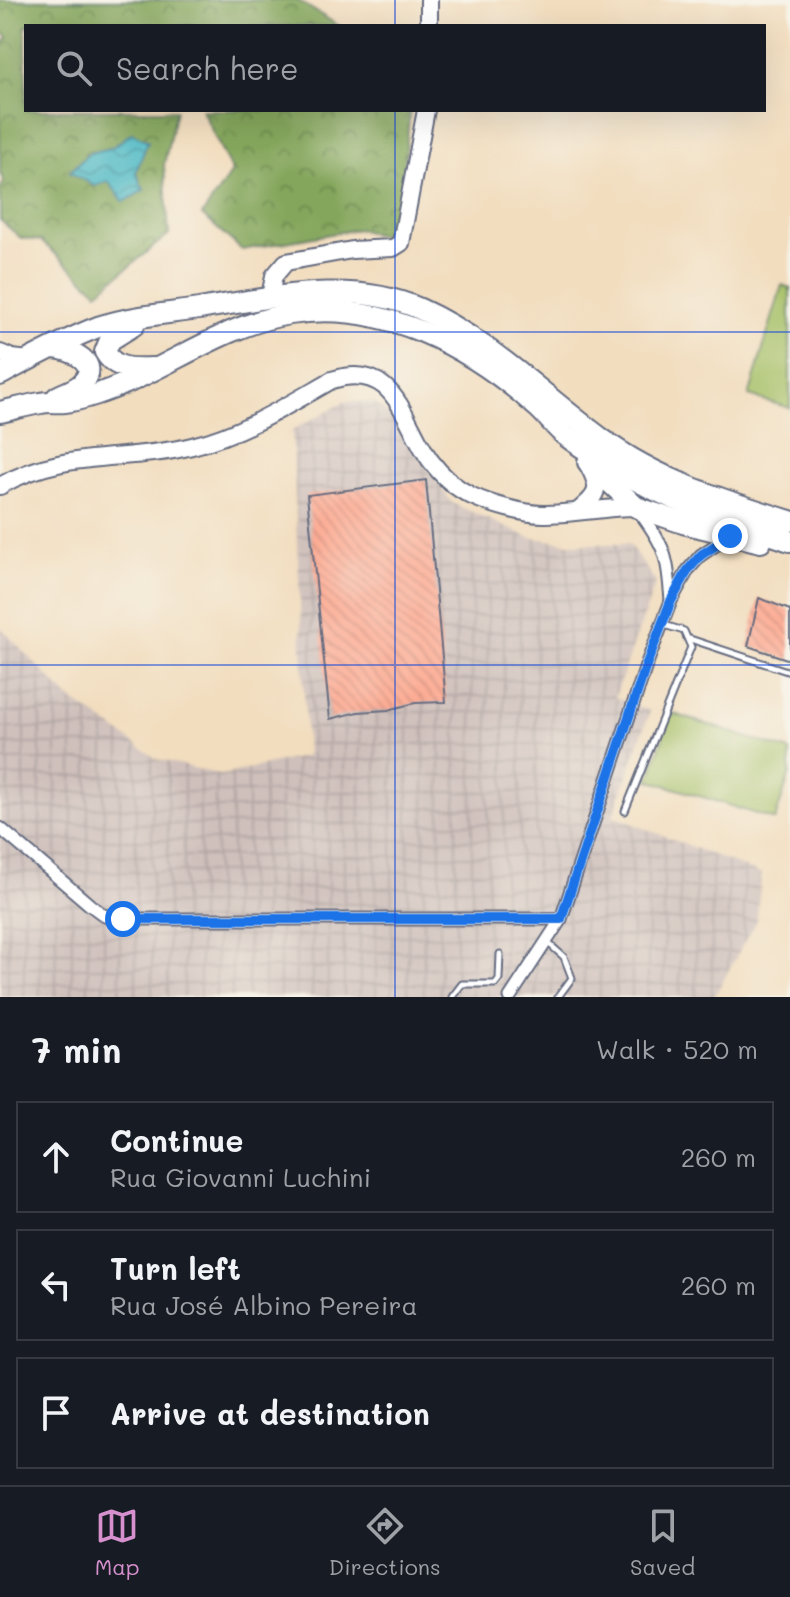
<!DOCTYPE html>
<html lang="en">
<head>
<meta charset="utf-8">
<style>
	:root { --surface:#171b24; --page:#242831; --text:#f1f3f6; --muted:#9ea1a6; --line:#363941; --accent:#d690ce }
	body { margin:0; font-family:Mali,sans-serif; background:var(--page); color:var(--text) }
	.stop { position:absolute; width:24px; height:24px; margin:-18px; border:6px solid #1a73e8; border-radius:50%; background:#fff }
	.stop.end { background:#1a73e8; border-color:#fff; box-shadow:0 2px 8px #0008 }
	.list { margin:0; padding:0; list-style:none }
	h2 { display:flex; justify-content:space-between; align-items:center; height:104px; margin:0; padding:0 32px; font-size:34px }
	h2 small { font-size:26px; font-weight:400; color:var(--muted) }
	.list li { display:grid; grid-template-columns:52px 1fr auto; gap:24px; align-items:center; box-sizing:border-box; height:112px; margin:0 16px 16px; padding:0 16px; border:2px solid var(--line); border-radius:0px }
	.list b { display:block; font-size:30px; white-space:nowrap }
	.list p { margin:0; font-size:26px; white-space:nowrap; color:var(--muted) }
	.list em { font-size:26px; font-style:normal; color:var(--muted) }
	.icon { flex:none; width:44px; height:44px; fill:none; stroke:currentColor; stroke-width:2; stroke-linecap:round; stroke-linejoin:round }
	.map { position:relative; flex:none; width:790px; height:997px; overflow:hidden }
	.search { position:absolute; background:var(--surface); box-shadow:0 8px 32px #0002; left:24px; right:24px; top:24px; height:88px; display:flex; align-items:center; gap:20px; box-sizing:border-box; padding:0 28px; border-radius:0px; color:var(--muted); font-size:30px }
	.sheet { height:488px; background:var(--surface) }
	nav { display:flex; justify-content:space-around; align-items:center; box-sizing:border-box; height:112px; border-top:2px solid var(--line); background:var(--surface); font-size:22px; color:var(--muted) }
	nav a { display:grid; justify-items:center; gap:4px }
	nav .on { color:var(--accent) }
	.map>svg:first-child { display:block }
	.industrial { fill:url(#industrial-grid) }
	.forest { fill:url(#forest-crowns); stroke:#506a5c; stroke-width:2 }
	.park { fill:#a6c066; stroke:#607862; stroke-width:2 }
	.water { fill:url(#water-waves); stroke:#347492; stroke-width:2 }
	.building { fill:url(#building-back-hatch) }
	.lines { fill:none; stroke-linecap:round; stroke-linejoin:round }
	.lane-casing { stroke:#666c80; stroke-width:9 }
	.street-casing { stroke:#666c80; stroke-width:15 }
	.secondary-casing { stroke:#666c80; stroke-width:20 }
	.highway-casing { stroke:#666c80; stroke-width:24 }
	.lane { stroke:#fff; stroke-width:5 }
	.street { stroke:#fff; stroke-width:11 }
	.secondary { stroke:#fff; stroke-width:16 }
	.highway { stroke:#fff; stroke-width:20 }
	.route { stroke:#1a73e8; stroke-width:10 }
	.grid { fill:none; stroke:#1d4ed8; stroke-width:2; stroke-opacity:0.55 }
</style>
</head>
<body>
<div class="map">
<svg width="790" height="997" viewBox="0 0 790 997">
	<defs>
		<pattern id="industrial-grid" width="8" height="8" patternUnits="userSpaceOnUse" patternTransform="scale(2)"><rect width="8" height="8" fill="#cfc0bb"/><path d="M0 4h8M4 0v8" fill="none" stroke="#b1a5a3"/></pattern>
		<pattern id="forest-crowns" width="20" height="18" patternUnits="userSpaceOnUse" patternTransform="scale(2)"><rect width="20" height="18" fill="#84a65b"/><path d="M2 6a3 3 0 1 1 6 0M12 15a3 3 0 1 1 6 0" fill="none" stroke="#6b884e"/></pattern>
		<pattern id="water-waves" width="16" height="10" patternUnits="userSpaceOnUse" patternTransform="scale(2)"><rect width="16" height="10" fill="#4dbac6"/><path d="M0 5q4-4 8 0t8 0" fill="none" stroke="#3f98a4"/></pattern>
		<pattern id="building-back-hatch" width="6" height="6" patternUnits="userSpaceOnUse" patternTransform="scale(2)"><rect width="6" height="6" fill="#fda991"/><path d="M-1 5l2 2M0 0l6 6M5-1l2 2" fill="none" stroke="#d8927f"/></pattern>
	</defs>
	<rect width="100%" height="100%" fill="#f7f3e8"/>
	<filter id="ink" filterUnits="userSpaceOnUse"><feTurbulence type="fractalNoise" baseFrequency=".0125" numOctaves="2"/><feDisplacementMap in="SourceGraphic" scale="16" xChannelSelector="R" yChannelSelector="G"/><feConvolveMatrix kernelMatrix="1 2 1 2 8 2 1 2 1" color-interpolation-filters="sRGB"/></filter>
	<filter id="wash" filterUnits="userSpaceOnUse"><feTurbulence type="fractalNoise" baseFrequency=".006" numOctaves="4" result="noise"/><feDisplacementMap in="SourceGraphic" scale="32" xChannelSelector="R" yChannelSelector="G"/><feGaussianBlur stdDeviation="1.8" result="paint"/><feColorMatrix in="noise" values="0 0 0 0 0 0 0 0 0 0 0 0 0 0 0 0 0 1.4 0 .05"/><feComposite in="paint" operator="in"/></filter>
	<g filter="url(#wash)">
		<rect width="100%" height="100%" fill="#f2ddbe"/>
		<path class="industrial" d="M 346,401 L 375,403 L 394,419 L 452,503 L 528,537 L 576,544 L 629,544 L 656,582 L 615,697 L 650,711 L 613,816 L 761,874 L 757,919 L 714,997 L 0,997 L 0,627 L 67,696 L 157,759 L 221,775 L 307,756 L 292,430 Z"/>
		<g class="forest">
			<path d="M 0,0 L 297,0 L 339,26 L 26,26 L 26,110 L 176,110 L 164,165 L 169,234 L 98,292 L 41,241 L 21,238 L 0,220 L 0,190 L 4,181 L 0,174 L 0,48 L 8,37 L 0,31 Z"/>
			<path d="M 202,110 L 410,110 L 397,241 L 358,229 L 242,250 L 202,215 L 232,172 Z"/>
		</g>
		<g class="park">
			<path d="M 782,285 L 790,288 L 790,408 L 749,396 Z"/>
			<path d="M 671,713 L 790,751 L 790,773 L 775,820 L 649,780 Z"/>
		</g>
		<path class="water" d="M 132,133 L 148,141 L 136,172 L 144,190 L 124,202 L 108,181 L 95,186 L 70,172 L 89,153 L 111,148 Z"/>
		<g id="blocks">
			<g class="building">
				<path d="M 426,480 L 446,702 L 415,703 L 388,710 L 358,712 L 330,719 L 307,495 Z"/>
				<path d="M 759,598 L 790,610 L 790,660 L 748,646 Z"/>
			</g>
		</g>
	</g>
	<g filter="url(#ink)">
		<use href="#blocks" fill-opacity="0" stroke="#666c80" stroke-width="2"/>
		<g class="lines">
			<defs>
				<g id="lane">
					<path d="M 690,639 L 790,672"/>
					<path d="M 625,811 L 691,647 L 684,631 L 664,625"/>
					<path d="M 547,942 L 564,957 L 572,978 L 558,997"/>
					<path d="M 452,997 L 462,984 L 495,984 L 499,979 L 500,954"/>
				</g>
				<g id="street">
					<path d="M 638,510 C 666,547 667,555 671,600"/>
					<path d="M 0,828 L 90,905 L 105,916 L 123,919 L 561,919"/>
					<path d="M 510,997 L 561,919 L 647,663 L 671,601 L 688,570 L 701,555 L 729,536"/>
				</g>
				<g id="secondary">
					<path d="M 429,26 L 429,0"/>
					<path d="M 270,297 L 274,276 L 286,262 L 352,250 L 393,248 L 401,243 L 426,110"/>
					<path d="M 0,353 L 12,358 L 28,360"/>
					<path d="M 0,486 C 63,449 125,463 192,446 C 242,434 288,405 332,380 C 396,360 402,420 430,460 C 441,475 455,488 472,496 C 489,504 524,514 543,514 C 574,514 605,507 636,507"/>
					<path d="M 578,511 C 599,494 601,489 588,465"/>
				</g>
				<g id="highway">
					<path d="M 134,325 L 110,340 L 105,352 C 115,370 134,369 153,368"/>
					<path d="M 53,348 C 71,349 103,363 81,384 C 74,390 64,393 57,397"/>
					<path d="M 0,375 C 32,358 64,340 98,327 C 131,316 165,314 199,309 C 271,298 351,278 420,309 C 489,340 542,395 602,439 C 657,480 725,501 790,521"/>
					<path d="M 0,412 C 14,409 28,405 41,403 C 49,401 57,403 65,402 C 87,399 109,390 129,382 C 182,358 232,323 290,314 C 382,299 469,346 536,406 C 547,415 555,428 566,436 C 582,448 600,459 617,469 C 669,502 732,521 790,541"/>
					<path d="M 588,462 L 636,507 L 683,523 L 761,542"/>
				</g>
			</defs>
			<use href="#lane" class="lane-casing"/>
			<use href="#street" class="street-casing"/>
			<use href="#secondary" class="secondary-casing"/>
			<use href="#highway" class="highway-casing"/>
			<use href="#lane" class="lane"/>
			<use href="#street" class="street"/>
			<use href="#secondary" class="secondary"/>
			<use href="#highway" class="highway"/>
		</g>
	</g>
	<g class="lines" filter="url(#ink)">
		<path class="route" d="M 123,919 L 561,919 L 647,663 L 671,601 L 688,570 L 701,555 L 730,536"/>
	</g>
	<path class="grid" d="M 395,0 L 395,26M 395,110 L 395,997M 0,332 L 790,332M 0,665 L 790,665"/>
</svg>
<div class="stop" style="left:123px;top:919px"></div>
<div class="stop end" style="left:730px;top:536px"></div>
<div class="search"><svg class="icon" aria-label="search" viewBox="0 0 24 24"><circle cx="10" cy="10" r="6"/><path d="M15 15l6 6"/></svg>Search here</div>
</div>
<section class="sheet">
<h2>7 min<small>Walk · 520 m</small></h2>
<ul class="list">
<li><svg class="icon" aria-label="ahead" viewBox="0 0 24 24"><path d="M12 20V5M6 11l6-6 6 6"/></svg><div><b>Continue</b><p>Rua Giovanni Luchini</p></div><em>260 m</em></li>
<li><svg class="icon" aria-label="left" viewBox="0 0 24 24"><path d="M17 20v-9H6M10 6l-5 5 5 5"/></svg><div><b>Turn left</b><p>Rua José Albino Pereira</p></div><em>260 m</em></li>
<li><svg class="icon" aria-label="arrive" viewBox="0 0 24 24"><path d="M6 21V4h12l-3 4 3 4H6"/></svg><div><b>Arrive at destination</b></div></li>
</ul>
</section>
<nav>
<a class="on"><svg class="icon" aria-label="map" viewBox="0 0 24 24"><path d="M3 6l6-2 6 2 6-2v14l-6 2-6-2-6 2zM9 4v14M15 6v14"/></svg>Map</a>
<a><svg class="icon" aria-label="directions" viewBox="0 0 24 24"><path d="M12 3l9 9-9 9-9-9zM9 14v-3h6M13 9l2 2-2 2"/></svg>Directions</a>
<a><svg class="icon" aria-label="saved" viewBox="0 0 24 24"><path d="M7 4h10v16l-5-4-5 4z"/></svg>Saved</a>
</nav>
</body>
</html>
